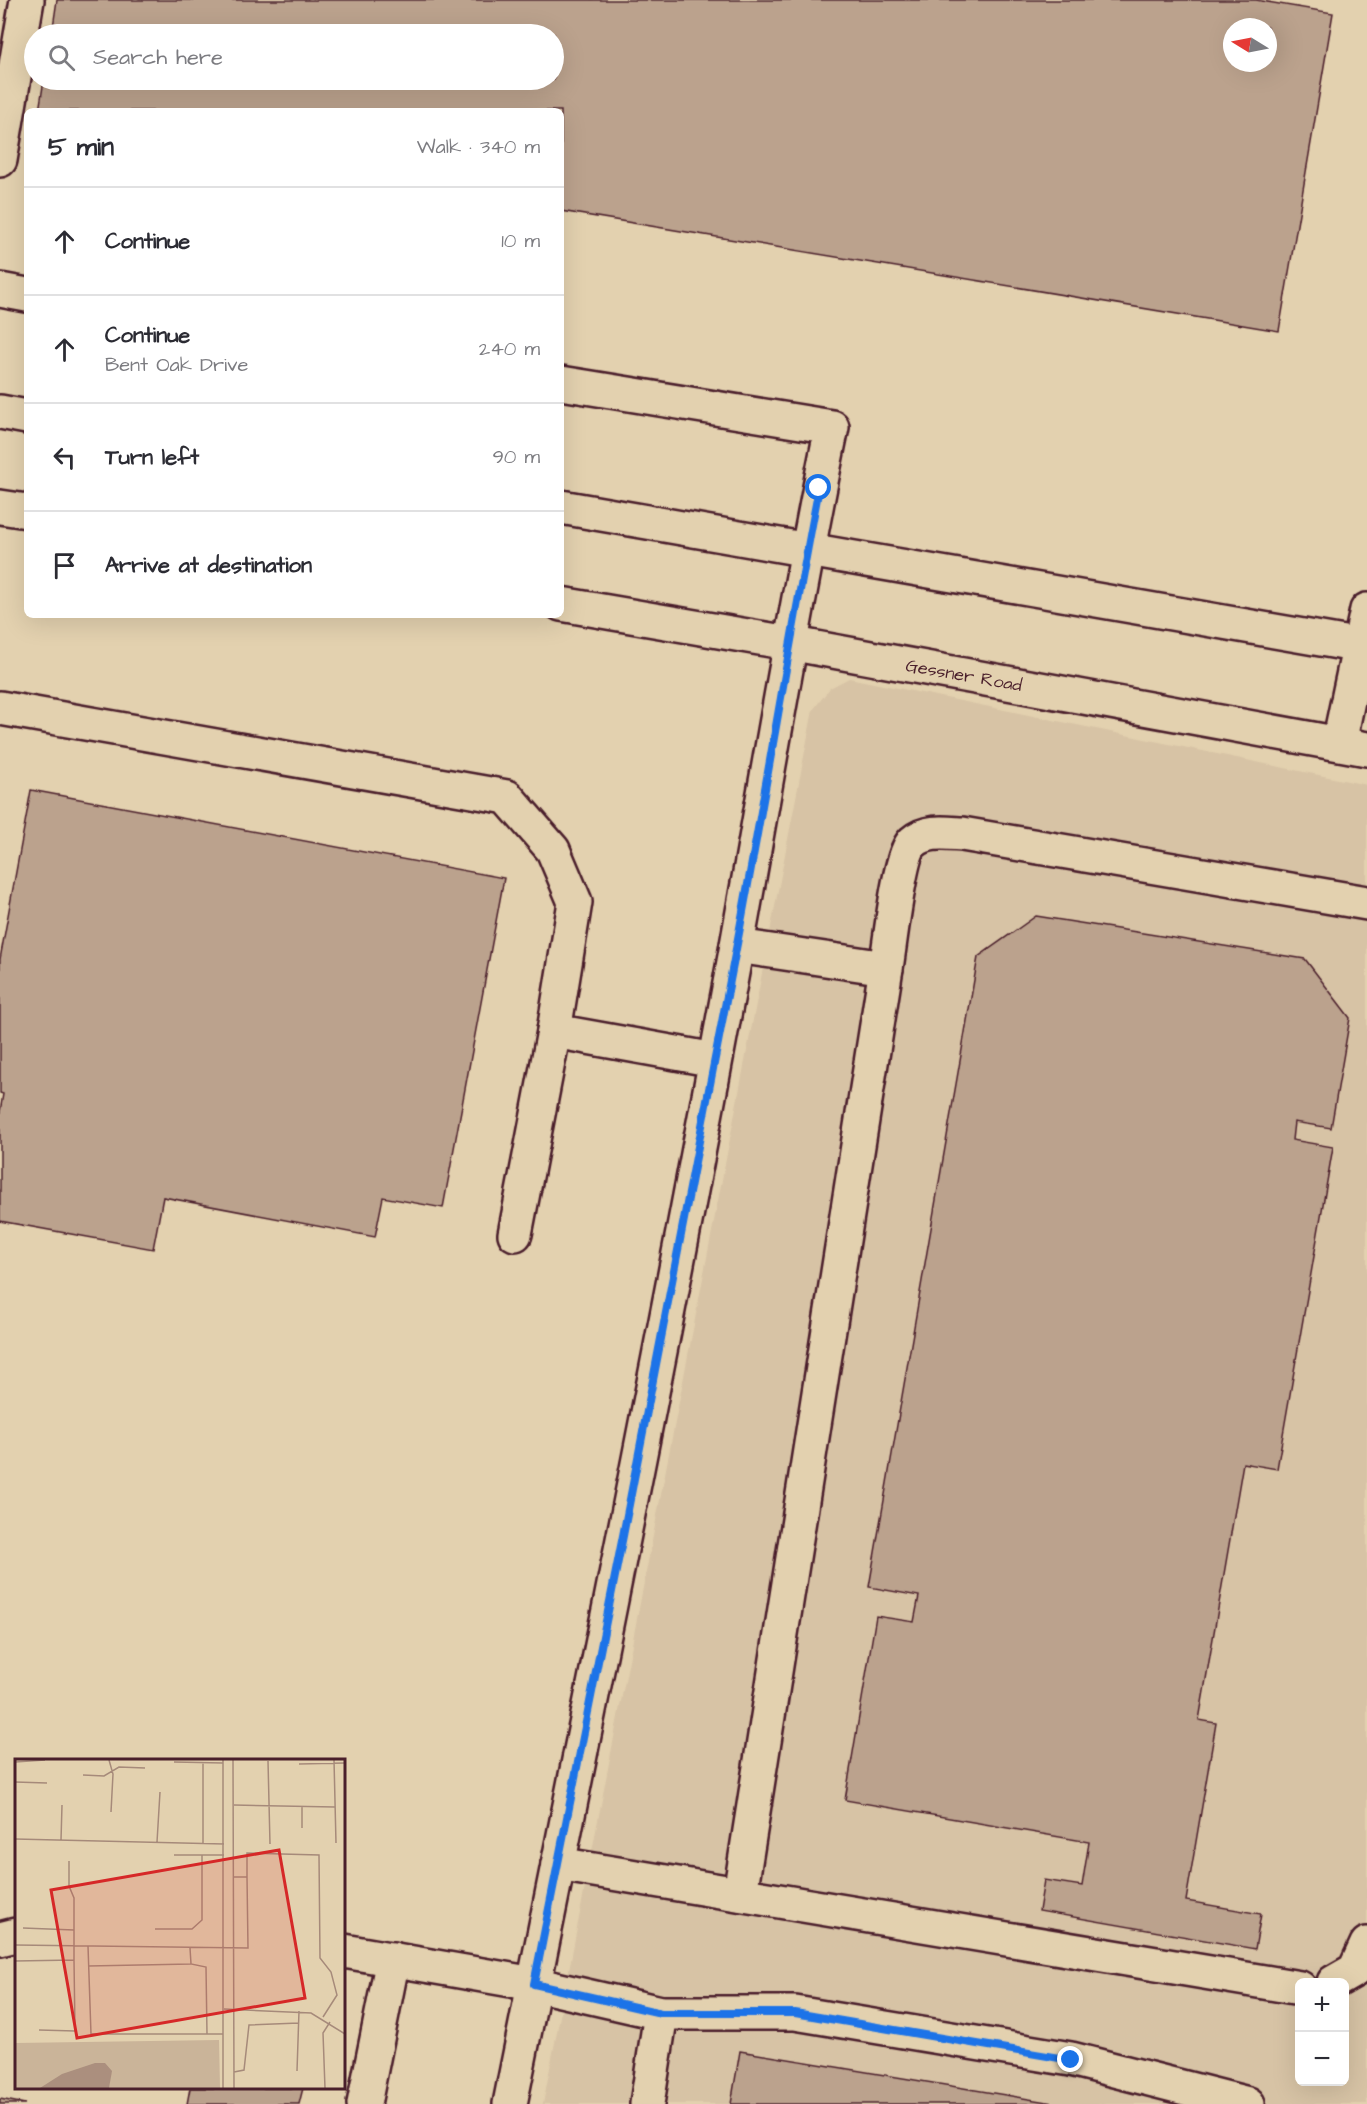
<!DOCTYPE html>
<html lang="en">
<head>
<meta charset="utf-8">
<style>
	:root { --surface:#fff; --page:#f7f7f7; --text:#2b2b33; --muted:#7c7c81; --line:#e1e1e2 }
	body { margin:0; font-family:"Architects Daughter",sans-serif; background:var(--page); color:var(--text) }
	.controls { position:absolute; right:18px; bottom:18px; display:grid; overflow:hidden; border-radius:9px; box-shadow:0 6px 24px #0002 }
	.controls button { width:54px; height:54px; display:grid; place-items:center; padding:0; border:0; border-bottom:2px solid var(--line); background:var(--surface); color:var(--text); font:30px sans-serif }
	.compass { position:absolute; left:1223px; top:18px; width:54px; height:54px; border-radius:50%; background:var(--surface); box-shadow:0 6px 24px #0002; rotate:280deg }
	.stop { position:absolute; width:18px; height:18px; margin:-14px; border:4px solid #1a73e8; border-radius:50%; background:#fff }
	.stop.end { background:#1a73e8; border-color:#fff; box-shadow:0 2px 6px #0008 }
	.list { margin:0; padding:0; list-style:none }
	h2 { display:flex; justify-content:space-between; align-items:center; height:78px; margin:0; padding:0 24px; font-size:26px }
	h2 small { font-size:20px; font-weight:400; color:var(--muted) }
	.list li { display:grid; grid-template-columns:39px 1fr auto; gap:18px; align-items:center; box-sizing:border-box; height:108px; padding:0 24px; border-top:2px solid var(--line) }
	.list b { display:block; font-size:22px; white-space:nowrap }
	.list p { margin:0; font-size:20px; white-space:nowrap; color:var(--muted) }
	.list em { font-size:20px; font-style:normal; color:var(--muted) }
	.icon { flex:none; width:33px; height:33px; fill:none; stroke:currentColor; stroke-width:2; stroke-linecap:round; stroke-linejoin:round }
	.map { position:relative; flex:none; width:1367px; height:2104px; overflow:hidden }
	.search { position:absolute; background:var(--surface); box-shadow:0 6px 24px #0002; left:24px; top:24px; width:540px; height:66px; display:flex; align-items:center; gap:15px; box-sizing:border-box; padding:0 21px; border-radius:33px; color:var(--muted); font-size:22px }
	.panel { position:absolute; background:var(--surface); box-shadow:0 6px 24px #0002; left:24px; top:108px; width:540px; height:510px; border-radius:9px }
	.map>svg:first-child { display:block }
	.built { fill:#d7c3a5; fill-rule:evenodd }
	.building { fill:#bba28d; stroke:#4a1f2b; stroke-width:1.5; fill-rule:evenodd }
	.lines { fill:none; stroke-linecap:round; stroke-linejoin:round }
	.minor-casing { stroke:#4a1f2b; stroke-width:38 }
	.major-casing { stroke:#4a1f2b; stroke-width:38 }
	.minor { stroke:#e3d1af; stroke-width:33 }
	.major { stroke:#e3d1af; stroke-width:33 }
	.route { stroke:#1a73e8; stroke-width:8 }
	.labels { text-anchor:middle; stroke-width:5; stroke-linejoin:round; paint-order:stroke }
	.street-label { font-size:18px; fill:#4a1f2b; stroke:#e3d1af }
	.inset-road { fill:none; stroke:#a68a7a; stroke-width:1.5 }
	.view { fill:#d62828; fill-opacity:0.15; stroke:#d62828; stroke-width:3 }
	.inset-edge { fill:none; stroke:#4a1f2b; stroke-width:3 }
</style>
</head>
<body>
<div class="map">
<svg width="1367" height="2104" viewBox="0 0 1367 2104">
	<rect width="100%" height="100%" fill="#e3d1af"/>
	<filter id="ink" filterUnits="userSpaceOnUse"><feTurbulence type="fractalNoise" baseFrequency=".0167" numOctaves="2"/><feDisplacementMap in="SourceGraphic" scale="12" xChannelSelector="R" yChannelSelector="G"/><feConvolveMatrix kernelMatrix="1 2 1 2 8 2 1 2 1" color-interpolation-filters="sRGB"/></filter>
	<g filter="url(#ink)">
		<path class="built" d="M 849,678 L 1367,785 L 1367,2104 L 543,2104 L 813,710 L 830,688 ZM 1300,1982 L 1344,1982 L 1344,2082 L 1300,2082 Z"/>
		<g class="building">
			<path d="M 57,0 L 1256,0 L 1333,13 L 1279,331 L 561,211 L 561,111 L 39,111 L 44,80 L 554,80 L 554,34 L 52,34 ZM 1232,27 L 1268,27 L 1268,63 L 1232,63 Z"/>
			<path d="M 31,790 L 504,878 L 443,1208 L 383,1197 L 375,1237 L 163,1197 L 153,1249 L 0,1221 L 0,1112 L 3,1094 L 0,1093 L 0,959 Z"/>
			<path d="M 1036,916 L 1305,959 L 1350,1018 L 1331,1128 L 1294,1122 L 1292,1140 L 1333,1147 L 1277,1469 L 1243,1463 L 1199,1720 L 1216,1723 L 1186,1901 L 1261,1914 L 1255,1949 L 1039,1911 L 1044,1880 L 1082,1886 L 1089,1842 L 845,1800 L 876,1616 L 914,1622 L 919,1596 L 869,1587 L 978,957 Z"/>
			<path d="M 740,2051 L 1059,2104 L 731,2104 Z"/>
			<path d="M 190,2088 L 303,2088 L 299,2104 L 187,2104 Z"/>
			<path d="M 0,2099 L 25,2104 L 0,2104 Z"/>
		</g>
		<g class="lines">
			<defs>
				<g id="minor">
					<path d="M 0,160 L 27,0"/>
					<path d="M 0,290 L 27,295"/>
					<path d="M 0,708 L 507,797 L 553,850 L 575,902 L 554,1031 L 515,1234"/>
					<path d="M 1339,743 L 1367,610"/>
					<path d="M 737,946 L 886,968 C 890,945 899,855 913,842 C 927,830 945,833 962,834 L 1367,903"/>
					<path d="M 554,1031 L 715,1060"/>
					<path d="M 558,1864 L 1300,1988"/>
					<path d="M 740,1894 L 886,968"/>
					<path d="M 0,1939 L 16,1935"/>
					<path d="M 344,1951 L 534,1984 L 661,2013 L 647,2104"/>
					<path d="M 1334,1982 L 1355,1970 L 1367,1944"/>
					<path d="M 661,2013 L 795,2013 L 1071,2059 L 1248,2104"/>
					<path d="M 364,2104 L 393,1959"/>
					<path d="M 510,2104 C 586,1725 663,1347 733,967 C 766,787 795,606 832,427 L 561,383"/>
				</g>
				<g id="major">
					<path d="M 0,412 L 27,417"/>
					<path d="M 0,507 L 27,511"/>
					<path d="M 561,507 L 1367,647"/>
					<path d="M 561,604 L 789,643 L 1367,749"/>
				</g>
			</defs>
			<use href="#minor" class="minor-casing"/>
			<use href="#major" class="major-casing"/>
			<use href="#minor" class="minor"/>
			<use href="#major" class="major"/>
		</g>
	</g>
	<g class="lines" filter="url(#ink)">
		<path class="route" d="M 819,488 C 788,648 763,810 732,970 C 669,1309 601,1646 534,1984 L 661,2013 L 795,2013 L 1071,2060"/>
	</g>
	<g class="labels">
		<g class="street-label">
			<text transform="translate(964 675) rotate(10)" y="6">Gessner Road</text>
		</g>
	</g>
	<g transform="translate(15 1759)">
		<rect width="330" height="330" fill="#e3d1af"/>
		<path d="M 204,281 L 205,329 L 0,329 L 0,284 Z" fill="#cab499"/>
		<path d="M 80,304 L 90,304 L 97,312 L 94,329 L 25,329 L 47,315 Z" fill="#ab8f7e"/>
		<path class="inset-road" d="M 94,1 L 98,15 L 96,53M 208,1 L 208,329M 218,1 L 219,329M 319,1 L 321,84M 253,2 L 255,85M 0,3 L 30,1M 159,3 L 208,4M 188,4 L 188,84M 284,5 L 330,4M 68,16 L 89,17 L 104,8 L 130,9M 0,23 L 32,24M 219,46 L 320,48M 287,47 L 287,69M 0,80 L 209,85M 46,81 L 47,46M 142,83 L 145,33M 159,96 L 209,96M 232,118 L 232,94 L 304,96 L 305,199 L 316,213 L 322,236 L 308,258M 8,169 L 59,171M 140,170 L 177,170 L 187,161 L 187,96M 0,186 L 233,189 L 232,118 L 219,118M 73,187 L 76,275 L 208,275M 175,189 L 176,205 L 191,208 L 192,275M 0,202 L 59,201 L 59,139 L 54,127 L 54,102M 73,207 L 176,205M 209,250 L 296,254 L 330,275M 24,271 L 60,272 L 59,201M 282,312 L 284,252M 219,313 L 229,311 L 234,266 L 284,264M 310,329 L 308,274 L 315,263"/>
		<path class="view" d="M 264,91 L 290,239 L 62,279 L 36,131 Z"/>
		<rect width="330" height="330" class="inset-edge"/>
	</g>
</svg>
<div class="controls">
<button>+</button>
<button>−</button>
</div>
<svg class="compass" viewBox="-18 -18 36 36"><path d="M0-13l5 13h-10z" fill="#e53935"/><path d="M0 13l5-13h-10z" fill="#7c7c81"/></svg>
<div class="stop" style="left:819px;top:488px"></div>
<div class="stop end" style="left:1071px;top:2060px"></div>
<div class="search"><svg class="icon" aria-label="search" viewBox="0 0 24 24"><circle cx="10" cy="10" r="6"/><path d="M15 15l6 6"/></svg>Search here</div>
<section class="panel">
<h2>5 min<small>Walk · 340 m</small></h2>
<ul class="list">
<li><svg class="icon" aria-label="ahead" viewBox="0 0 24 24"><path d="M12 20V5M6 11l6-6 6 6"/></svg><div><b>Continue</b></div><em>10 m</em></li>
<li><svg class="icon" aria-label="ahead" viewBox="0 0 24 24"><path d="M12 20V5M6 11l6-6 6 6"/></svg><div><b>Continue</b><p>Bent Oak Drive</p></div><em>240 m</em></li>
<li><svg class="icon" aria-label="left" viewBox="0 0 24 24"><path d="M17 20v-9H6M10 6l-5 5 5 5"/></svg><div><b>Turn left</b></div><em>90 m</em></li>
<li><svg class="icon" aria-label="arrive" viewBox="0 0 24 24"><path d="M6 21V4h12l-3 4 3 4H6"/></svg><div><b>Arrive at destination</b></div></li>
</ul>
</section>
</div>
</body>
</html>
